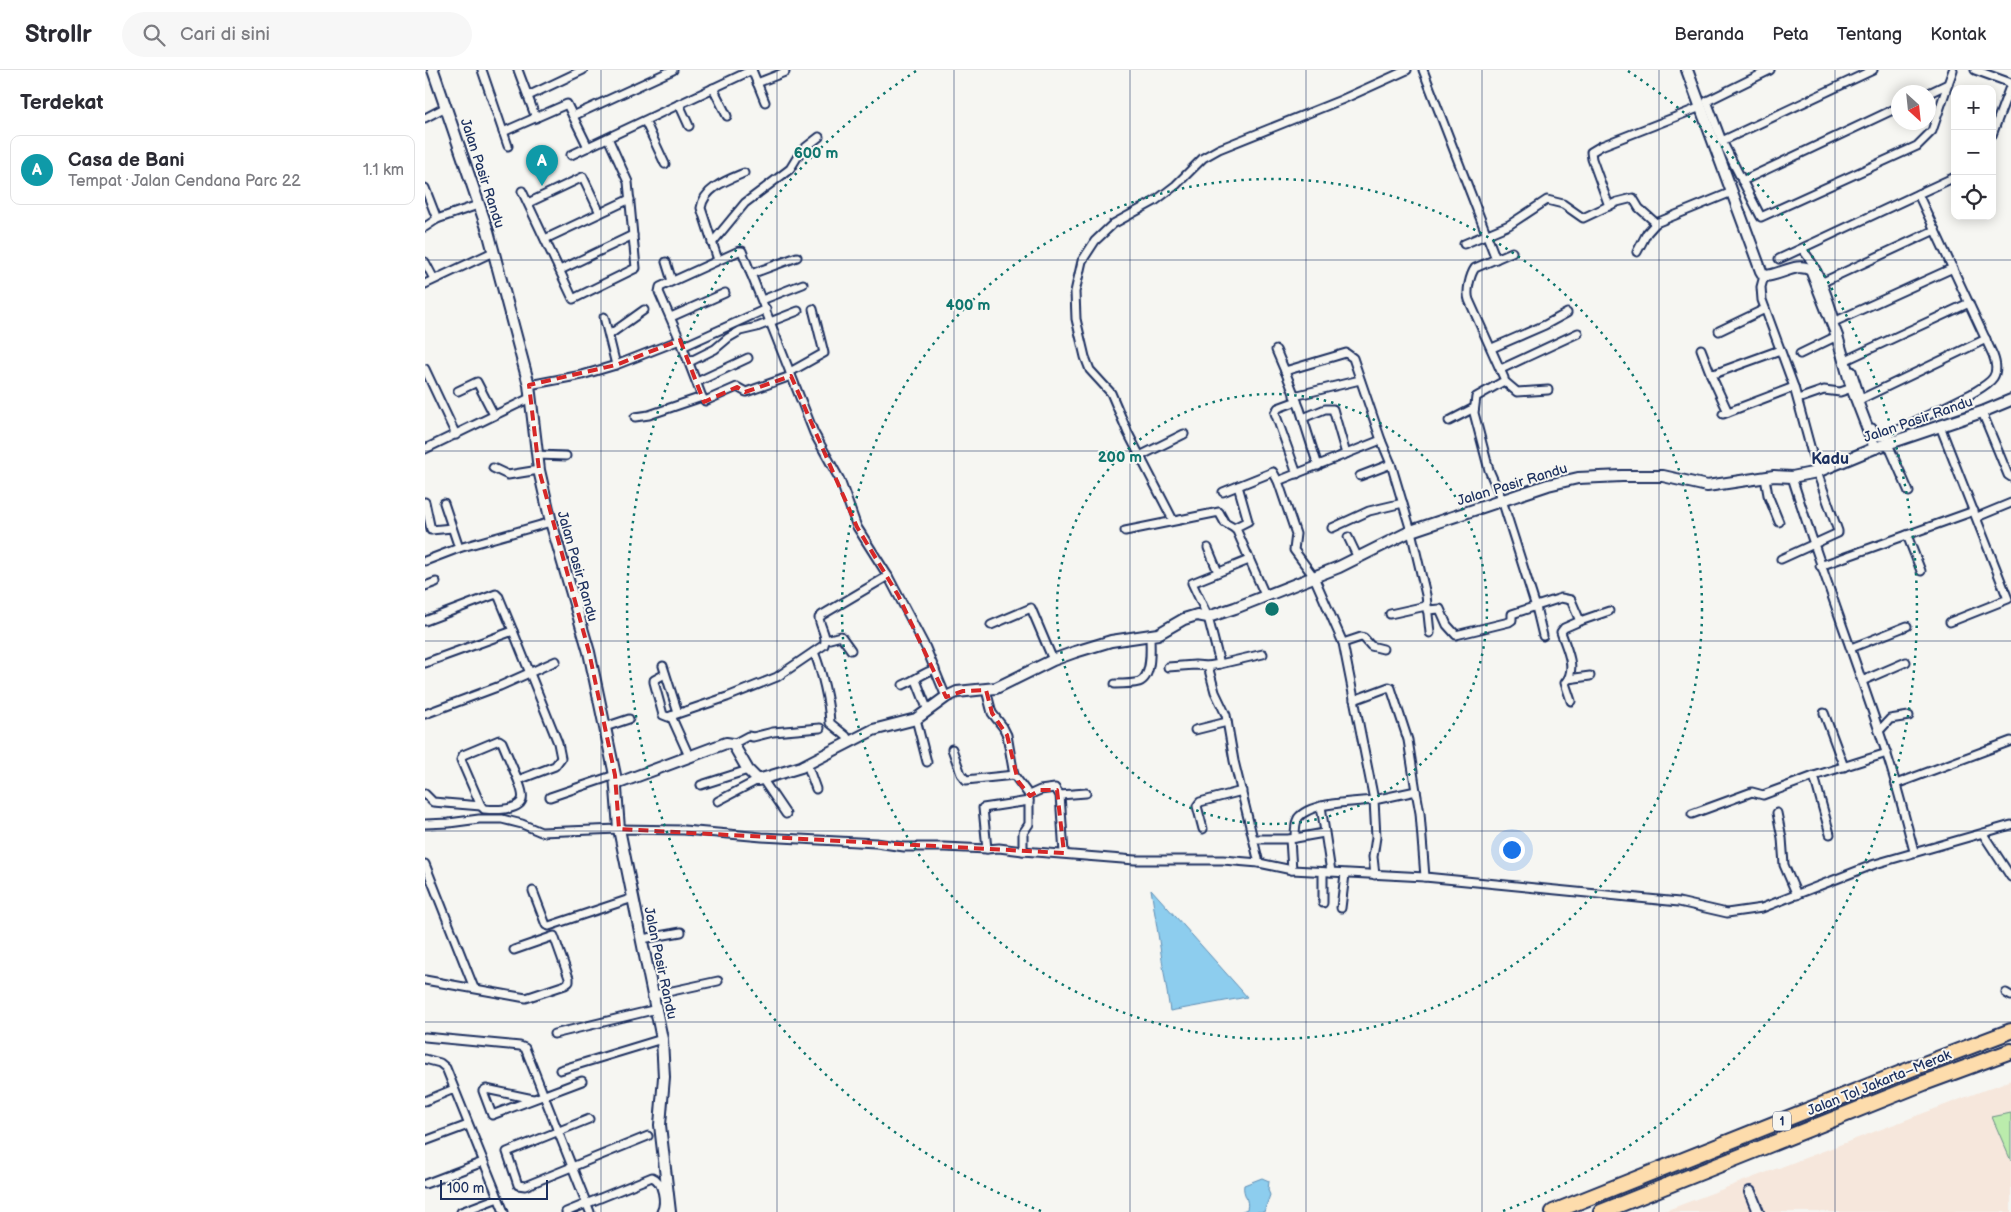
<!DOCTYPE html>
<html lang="id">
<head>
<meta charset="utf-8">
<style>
	:root { --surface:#fff; --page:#f7f7f7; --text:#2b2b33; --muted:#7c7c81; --line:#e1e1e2; --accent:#c8321e }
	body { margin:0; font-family:"Balsamiq Sans",sans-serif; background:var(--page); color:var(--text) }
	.controls { position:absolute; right:15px; top:15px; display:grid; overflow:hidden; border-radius:10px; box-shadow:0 2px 12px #0003 }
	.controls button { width:45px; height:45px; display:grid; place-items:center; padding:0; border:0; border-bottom:1px solid var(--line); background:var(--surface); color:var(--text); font:25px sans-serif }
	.compass { position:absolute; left:1466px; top:15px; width:45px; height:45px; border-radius:50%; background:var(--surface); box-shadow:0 2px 12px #0003; rotate:153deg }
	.scale { position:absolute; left:15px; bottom:12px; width:108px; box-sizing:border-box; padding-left:5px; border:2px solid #1b2f5e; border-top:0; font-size:14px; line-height:18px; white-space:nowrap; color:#1b2f5e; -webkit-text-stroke:4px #f6f6f2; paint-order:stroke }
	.you { position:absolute; left:1086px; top:779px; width:18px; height:18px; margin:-12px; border:4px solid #fff; border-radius:50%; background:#1a73e8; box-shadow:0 0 0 8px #1a73e833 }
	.badge { display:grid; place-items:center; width:32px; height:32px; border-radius:50%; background:var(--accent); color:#fff; font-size:16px; font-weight:700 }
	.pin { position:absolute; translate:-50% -41px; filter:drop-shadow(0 1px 2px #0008) }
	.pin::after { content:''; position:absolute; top:26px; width:18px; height:15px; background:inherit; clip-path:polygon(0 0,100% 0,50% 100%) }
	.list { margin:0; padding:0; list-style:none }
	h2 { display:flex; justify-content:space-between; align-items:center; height:65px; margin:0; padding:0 20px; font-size:21px }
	h2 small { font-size:16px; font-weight:400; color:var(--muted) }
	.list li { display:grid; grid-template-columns:32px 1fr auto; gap:15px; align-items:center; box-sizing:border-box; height:70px; margin:0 10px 10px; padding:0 10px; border:1px solid var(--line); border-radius:10px }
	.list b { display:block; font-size:19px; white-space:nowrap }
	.list p { margin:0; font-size:16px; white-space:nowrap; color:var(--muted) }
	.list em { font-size:16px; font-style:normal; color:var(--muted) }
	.icon { flex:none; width:28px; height:28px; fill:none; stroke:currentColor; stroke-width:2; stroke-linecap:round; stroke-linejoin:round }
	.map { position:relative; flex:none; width:1586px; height:1142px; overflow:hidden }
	header { display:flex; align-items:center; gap:30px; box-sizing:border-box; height:70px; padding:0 25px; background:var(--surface); border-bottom:1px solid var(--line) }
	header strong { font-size:24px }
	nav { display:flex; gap:28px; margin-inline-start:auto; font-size:18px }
	.search { width:350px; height:45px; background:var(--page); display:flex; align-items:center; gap:12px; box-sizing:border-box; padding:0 18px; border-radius:28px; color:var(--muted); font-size:19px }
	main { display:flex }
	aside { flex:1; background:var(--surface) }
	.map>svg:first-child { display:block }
	.built { fill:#f6e7dc }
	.green { fill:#bbecac; stroke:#6b8e85 }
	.water { fill:#8dcdee; stroke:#5f8eb4 }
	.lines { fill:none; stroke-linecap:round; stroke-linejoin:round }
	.street-casing { stroke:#1b2f5e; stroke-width:11 }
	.secondary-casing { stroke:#1b2f5e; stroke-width:14 }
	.highway-casing { stroke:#1b2f5e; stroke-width:18 }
	.street { stroke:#f6f6f2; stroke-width:7 }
	.secondary { stroke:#f6f6f2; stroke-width:10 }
	.highway { stroke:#fddcac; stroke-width:14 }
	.marked { fill:none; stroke:#d62828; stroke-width:4; stroke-dasharray:10 6; stroke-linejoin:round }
	.grid { fill:none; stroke:#1b2f5e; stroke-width:1; stroke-opacity:0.55 }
	.ring { fill:none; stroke:#0f766e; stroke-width:2.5; stroke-dasharray:2.5 5 }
	.labels { text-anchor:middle; stroke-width:4; stroke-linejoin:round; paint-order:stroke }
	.shield { fill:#f6f6f2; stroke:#5d6b8a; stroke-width:1 }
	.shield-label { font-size:12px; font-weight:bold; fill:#1b2f5e }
	.street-label { font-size:14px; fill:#1b2f5e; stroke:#f6f6f2 }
	.quarter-label { font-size:16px; font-weight:bold; fill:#1b2f5e; stroke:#f6f6f2 }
	.centre { fill:#0f766e; stroke:#f6f6f2; stroke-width:2.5 }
	.ring-label { font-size:15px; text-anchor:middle; font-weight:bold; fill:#0f766e; stroke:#f6f6f2; stroke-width:4; stroke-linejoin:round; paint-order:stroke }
</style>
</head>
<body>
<header>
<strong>Strollr</strong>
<div class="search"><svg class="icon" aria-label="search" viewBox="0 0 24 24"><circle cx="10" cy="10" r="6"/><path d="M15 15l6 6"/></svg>Cari di sini</div>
<nav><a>Beranda</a><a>Peta</a><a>Tentang</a><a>Kontak</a></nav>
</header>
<main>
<aside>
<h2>Terdekat<small></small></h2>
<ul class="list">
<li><span class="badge" style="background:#0f9aa8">A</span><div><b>Casa de Bani</b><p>Tempat · Jalan Cendana Parc 22</p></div><em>1.1 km</em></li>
</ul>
</aside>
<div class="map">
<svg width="1586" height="1142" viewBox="0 0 1586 1142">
	<rect width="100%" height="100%" fill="#f6f6f2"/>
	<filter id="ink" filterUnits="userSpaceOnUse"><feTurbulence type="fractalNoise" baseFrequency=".02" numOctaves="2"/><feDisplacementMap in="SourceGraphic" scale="10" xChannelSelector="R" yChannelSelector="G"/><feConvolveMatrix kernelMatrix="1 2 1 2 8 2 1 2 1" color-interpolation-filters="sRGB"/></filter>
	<g filter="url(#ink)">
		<path class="built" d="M 1586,1010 L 1586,1043 L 1568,1047 L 1586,1091 L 1586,1142 L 1237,1142 Z"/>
		<path class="green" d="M 1586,1043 L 1586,1091 L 1567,1047 Z"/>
		<g class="water">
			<path d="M 726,819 L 816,920 L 822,927 L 745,941 Z"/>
			<path d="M 837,1108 L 844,1111 L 843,1120 L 845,1125 L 839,1142 L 815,1142 L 822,1139 C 825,1130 817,1124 819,1115 Z"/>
		</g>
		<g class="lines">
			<defs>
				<g id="street">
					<path d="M 57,0 L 83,76"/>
					<path d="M 93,0 L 111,48"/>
					<path d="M 327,0 L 340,32"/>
					<path d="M 998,0 L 1071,189"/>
					<path d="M 1345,0 L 1282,31 L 1297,71 L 1336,147 L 1492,76 L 1507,61 L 1523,14"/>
					<path d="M 1550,0 L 1586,13"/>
					<path d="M 332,13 L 360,2"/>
					<path d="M 288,18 L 302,46"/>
					<path d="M 1504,23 L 1523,14 L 1528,0"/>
					<path d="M 103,26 L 158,0"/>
					<path d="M 254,34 L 264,56"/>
					<path d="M 148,46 L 248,0"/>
					<path d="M 0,48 L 21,37"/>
					<path d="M 220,51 L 240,94"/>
					<path d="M 78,62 L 142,34 L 163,77"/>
					<path d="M 1567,65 L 1586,14"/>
					<path d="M 1297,71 L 1448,0"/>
					<path d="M 146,85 L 327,0"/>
					<path d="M 1317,111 L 1474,37"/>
					<path d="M 0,118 L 12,149"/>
					<path d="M 97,121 L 148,229 L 211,198 L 203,112 L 183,68"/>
					<path d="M 103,133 L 158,107 L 175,143"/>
					<path d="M 1184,136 L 1167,89 L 1166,82 L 1176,76 L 1276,37"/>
					<path d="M 0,157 L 12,149 L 53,135"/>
					<path d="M 120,169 L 205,129"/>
					<path d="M 287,173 L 320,133 L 365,99 L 376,81 L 394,67"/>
					<path d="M 1039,174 L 1084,155 L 1122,130 L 1138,134 L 1158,148 L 1192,132 L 1208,128 L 1214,138 L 1231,153"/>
					<path d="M 1377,179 C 1394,199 1401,221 1409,246"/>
					<path d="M 1087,182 L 1050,198 C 1045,205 1041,222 1044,230 L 1079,308 L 1079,311 L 1051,327 L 1049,343 L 1064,400 L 1077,430 L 1111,537 L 1118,566"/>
					<path d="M 1212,182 L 1222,163 L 1231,153 L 1307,122"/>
					<path d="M 1354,189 L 1493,124"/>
					<path d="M 293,190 L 276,138 C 279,118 302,110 319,103"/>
					<path d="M 0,192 L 9,209"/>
					<path d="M 241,192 L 247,211"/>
					<path d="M 135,200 L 208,165"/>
					<path d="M 326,204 L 372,187"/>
					<path d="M 1339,206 L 1336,217 L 1337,230 L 1369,317 L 1392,402 L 1413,461 L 1413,463 L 1356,489"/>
					<path d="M 1398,212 L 1510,160"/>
					<path d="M 0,214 L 68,182"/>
					<path d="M 337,230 L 378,214"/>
					<path d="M 179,247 L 191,295"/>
					<path d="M 246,247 L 300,223"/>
					<path d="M 1411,251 L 1528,198"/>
					<path d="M 1294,261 L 1340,239"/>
					<path d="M 184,265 L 219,240"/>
					<path d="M 255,270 L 234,222 L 235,217 L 314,181 L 317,181 L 389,363 L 415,410 L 432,457 L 463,506 L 501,578 L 521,627"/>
					<path d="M 257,277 L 341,239"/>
					<path d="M 1067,278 L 1120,255 L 1142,243"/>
					<path d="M 1276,279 L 1286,305"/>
					<path d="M 851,280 L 860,301"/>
					<path d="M 1375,284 L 1412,266"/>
					<path d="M 1423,289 L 1544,233"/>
					<path d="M 264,292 L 290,279 L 303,268 L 315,261 L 332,257 L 373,241"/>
					<path d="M 0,299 L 31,365"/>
					<path d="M 1076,299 L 1153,263"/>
					<path d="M 1427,301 L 1436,329"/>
					<path d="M 365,302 L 399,283 L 388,239"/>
					<path d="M 1079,311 L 1092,322 L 1123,320"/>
					<path d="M 272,312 L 323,288"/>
					<path d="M 104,315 L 157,305 L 191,295 L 255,270 L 277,327 L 280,331 L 312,317 L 321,322 L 366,306"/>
					<path d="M 33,321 L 52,312 L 69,345"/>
					<path d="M 869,326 L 935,310"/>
					<path d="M 1373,329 L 1399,320 L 1415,322 L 1427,318"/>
					<path d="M 1436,329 L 1561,269"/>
					<path d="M 872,331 L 853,338 L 850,343 L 872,404"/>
					<path d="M 1303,342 L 1286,305 L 1355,280"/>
					<path d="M 1557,342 L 1583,405 L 1586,407"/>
					<path d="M 1298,344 L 1369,317"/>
					<path d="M 210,347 L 224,345 L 277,327"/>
					<path d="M 878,348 L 900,339 L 908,339 L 921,384"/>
					<path d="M 1024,351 L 1049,338"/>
					<path d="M 1515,356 L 1583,529 L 1525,552"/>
					<path d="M 1447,358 L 1449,364 L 1455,367 L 1461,366 L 1546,324 C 1564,313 1577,308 1568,285 L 1493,124 L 1530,107"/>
					<path d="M 1463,374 L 1484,422"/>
					<path d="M 0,379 L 105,328"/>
					<path d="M 112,385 L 141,386"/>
					<path d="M 715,386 L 759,364"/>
					<path d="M 893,396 L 875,339 L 860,301 L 921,283 L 928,288 L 956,370 L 966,394 L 986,461 L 1001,525 L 1005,563"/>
					<path d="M 68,398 L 83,405 L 114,400"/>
					<path d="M 935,406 L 966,394"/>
					<path d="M 1367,407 C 1396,500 1431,590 1461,682 C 1472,715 1480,748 1489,781"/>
					<path d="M 1340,408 L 1343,425 L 1354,452"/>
					<path d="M 798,422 L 848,402 L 853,411"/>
					<path d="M 0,432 L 6,460 L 27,458"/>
					<path d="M 19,433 L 34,478"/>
					<path d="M 1552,447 L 1586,433"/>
					<path d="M 748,450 L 703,363 L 686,323 L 665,300 L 660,287 L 651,249 L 650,222 L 657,191 L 670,171 L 688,154 L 730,131 L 751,115 L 778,88 L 794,79 L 916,30 L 982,0"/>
					<path d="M 809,458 L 823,451 L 813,416"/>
					<path d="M 907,458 L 944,441 L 978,433"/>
					<path d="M 700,461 L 794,442 L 800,453 L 809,458 L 812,461 L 840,525"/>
					<path d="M 1482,465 L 1496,501"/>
					<path d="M 923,467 L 933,488"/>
					<path d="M 783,478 L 793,502"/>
					<path d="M 824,490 L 767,513 L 783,547 L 795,594 L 783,596 L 790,622 L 801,645 L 809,691 L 834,793"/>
					<path d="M 0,491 L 34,478 L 126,452"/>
					<path d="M 1395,496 L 1549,441"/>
					<path d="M 0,516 L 11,512"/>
					<path d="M 1002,540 L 1015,539 L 1022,555 L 1031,565 L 1084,552 L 1087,550 L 1087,544 L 1136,528 L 1146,530 L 1155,551 L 1139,558 L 1136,562 C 1141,578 1153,599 1140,613 L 1146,631"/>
					<path d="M 965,544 L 1001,536"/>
					<path d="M 0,551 L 71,524 L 74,527 L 88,561"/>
					<path d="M 1155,551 L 1184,541"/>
					<path d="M 566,555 L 606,538 L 628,590"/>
					<path d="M 401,570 L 416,566 L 426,580"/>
					<path d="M 918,573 L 936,567 L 939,568 L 946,576 L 958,579"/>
					<path d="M 1426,578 L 1482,556"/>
					<path d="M 389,582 C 397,602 404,631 405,653 L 421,666 L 425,672"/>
					<path d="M 0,593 L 88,561 L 133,673 L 136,688 L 130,696 L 93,710 L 77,672 L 74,670 L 38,685 L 36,690 L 56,736 L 59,739 C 68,740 93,741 97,730 C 99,724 95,716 93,710"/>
					<path d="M 795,594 L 838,584"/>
					<path d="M 238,596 L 253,643"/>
					<path d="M 743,597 L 770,595 L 783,596"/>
					<path d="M 240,604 L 229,610 L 229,612 L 238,645 L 243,647 L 302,627 L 352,607 L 399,575 C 403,567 395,557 394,548 L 397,545 L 463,506"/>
					<path d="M 1143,609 L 1165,606"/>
					<path d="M 491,610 L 503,641"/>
					<path d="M 1437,611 L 1481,592"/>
					<path d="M 690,614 C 698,614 707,614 714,612 C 728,607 725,577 725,566"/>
					<path d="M 478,615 C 490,610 498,603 510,599"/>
					<path d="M 561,620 L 567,643 L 578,657 L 582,665 L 589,705 L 604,725"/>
					<path d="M 929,630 L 964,617 L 966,618 L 983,670 L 991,721"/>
					<path d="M 1399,643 L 1419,697"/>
					<path d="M 0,644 L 75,616 L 131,591"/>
					<path d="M 246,646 L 264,686"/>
					<path d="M 491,649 L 502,692"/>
					<path d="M 180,657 L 204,649"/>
					<path d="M 770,660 L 802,652"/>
					<path d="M 1454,661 L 1465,649 L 1484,646"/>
					<path d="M 308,674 L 323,666 L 328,667 L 348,662 L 395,658"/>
					<path d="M 527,679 L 536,704 L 541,710 L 589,705"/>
					<path d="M 382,694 L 391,719"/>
					<path d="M 1389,706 L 1405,764"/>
					<path d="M 338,710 L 361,744"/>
					<path d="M 1471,714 L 1586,671"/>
					<path d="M 276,715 L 323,700"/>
					<path d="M 0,724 L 8,732 L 56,736"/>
					<path d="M 635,725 L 639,783"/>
					<path d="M 125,727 L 190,705"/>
					<path d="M 293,731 L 333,710"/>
					<path d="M 896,736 L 906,802"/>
					<path d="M 1352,743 L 1357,768 L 1359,795 L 1372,825"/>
					<path d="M 1267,744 L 1327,722 L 1338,725 L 1389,706 L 1462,683"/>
					<path d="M 0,754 L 24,753 L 54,749 L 77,749 L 97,754 L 116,762 L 194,759 L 259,760 L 337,767 L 451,773 L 479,777 L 519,777 L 562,779 L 574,778 L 598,781 L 710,790 L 798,790 L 834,793 L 867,800 L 1000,807 L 1254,832 L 1302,843 L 1337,838 L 1450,794 L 1586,755"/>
					<path d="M 778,759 L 772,736 L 775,732 L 817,721"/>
					<path d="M 1558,764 L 1586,807"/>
					<path d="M 870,768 C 870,762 870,753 873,748 C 885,732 930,732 949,730 L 918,573 L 889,507 L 869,480 L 871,464 L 853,411 L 956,370"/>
					<path d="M 829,769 L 865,769 L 899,763"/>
					<path d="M 865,769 L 867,800"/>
					<path d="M 562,779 L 558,738 L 604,731"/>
					<path d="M 598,781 L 598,763 L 604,754 L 604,725 L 615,720 L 630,718 L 635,725 L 661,723"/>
					<path d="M 0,794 L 49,918"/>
					<path d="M 898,802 L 898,833"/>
					<path d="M 950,805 L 948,787 L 951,767 L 949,730 L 991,721 L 995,743 L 1000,807"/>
					<path d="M 108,821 L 121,855 L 124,856 L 208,828"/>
					<path d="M 916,838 L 920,804"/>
					<path d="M 217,869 L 256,862"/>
					<path d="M 0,910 L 101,928 L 140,915 L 144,912 L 144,908 L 129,866 L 89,880"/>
					<path d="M 1581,923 L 1586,926"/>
					<path d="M 229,925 L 293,911"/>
					<path d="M 129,964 L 232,939"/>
					<path d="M 0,967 L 95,976 L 100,978 L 165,1142"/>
					<path d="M 0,989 L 15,993 L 21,998 L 79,1142"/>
					<path d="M 135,1000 L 237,969"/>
					<path d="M 108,1029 L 61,1019 L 58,1021 L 67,1045 L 157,1011"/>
					<path d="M 0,1031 L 29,1019"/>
					<path d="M 164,1049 L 82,1082 L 93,1115 L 100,1116 L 223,1066"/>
					<path d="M 0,1071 L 43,1055"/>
					<path d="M 0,1114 L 58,1092"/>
					<path d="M 36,1142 L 73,1128"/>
					<path d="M 141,1142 L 227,1107 C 238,1111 241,1133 236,1142"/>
				</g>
				<g id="secondary">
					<path d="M 8,0 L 63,161 L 104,315 L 114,400 L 126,452 L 164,582 L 190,705 L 194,759 L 237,969 L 239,1007 L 235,1055 L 245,1142"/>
					<path d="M 1262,0 L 1336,201 L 1339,206 C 1355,206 1372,191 1386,200 L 1412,266 L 1427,318 L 1450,378"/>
					<path d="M 191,714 L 301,673 L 308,674 L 323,700 L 333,710 L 376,697 L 448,660 L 491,649 L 521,627 L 532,622 L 571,618 L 628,590 L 650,582 L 686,571 L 733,564 L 759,549 L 772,545 L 783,547 L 810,538 L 914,497 L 986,461 L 1123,415 L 1153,408 L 1197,406 L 1238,406 L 1282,416 L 1349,406 L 1367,407 L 1392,402 L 1450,378 L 1557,342 L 1586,330"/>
					<path d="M 1325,1122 L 1333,1142"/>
				</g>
				<g id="highway">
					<path d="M 1128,1142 L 1491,997 L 1586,961"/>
					<path d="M 1176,1142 L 1499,1013 L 1586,981"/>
				</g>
			</defs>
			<use href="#street" class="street-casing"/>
			<use href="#secondary" class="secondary-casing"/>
			<use href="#highway" class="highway-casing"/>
			<use href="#street" class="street"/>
			<use href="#secondary" class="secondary"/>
			<use href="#highway" class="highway"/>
		</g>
	</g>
	<path class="marked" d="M 255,270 L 279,332 L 312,317 L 320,322 L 366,306 L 432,457 L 473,525 L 521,627 L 538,621 L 561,620 L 567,643 L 582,665 L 593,711 L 605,726 L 615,720 L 632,720 L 639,783 L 194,759 L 190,705 L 164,582 L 114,400 L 104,315 L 191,295 Z"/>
	<path class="grid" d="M 176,0 L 176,1142M 352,0 L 352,1142M 529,0 L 529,1142M 705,0 L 705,1142M 881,0 L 881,1142M 1057,0 L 1057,1142M 1234,0 L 1234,1142M 1410,0 L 1410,1142M 0,190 L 1586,190M 0,381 L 1586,381M 0,571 L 1586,571M 0,761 L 1586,761M 0,952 L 1586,952"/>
	<g class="ring">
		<circle cx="847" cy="539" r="215"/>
		<circle cx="847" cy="539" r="430"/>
		<path d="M616 1141A645 645 0 0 1 491 1M1203 1A645 645 0 0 1 1078 1141"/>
	</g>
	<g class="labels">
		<rect class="shield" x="1348" y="1041.5" width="18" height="19" rx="4"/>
		<g class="shield-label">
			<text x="1357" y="1055">1</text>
		</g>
		<g class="street-label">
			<text transform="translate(58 103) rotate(72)" y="5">Jalan Pasir Randu</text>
			<text transform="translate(1493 349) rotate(-19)" y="5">Jalan Pasir Randu</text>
			<text transform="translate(1087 414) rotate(-17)" y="5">Jalan Pasir Randu</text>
			<text transform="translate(153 496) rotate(74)" y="5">Jalan Pasir Randu</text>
			<text transform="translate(236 893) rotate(78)" y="5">Jalan Pasir Randu</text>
			<text transform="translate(1454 1012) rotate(-22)" y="5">Jalan Tol Jakarta–Merak</text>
		</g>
		<g class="quarter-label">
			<text x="1405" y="394">Kadu</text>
		</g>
	</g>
	<circle cx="847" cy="539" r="8" class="centre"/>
	<g class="ring-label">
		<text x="391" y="88">600 m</text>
		<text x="543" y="240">400 m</text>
		<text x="695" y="392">200 m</text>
	</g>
</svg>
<div class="controls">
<button>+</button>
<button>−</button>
<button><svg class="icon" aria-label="locate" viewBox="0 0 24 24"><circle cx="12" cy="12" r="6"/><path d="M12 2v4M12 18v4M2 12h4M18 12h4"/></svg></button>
</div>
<svg class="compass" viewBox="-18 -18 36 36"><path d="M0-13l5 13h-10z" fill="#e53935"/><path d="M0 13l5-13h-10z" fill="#7c7c81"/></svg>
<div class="scale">100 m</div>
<div class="you"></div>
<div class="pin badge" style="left:117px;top:116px;background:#0f9aa8">A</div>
</div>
</main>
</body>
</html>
